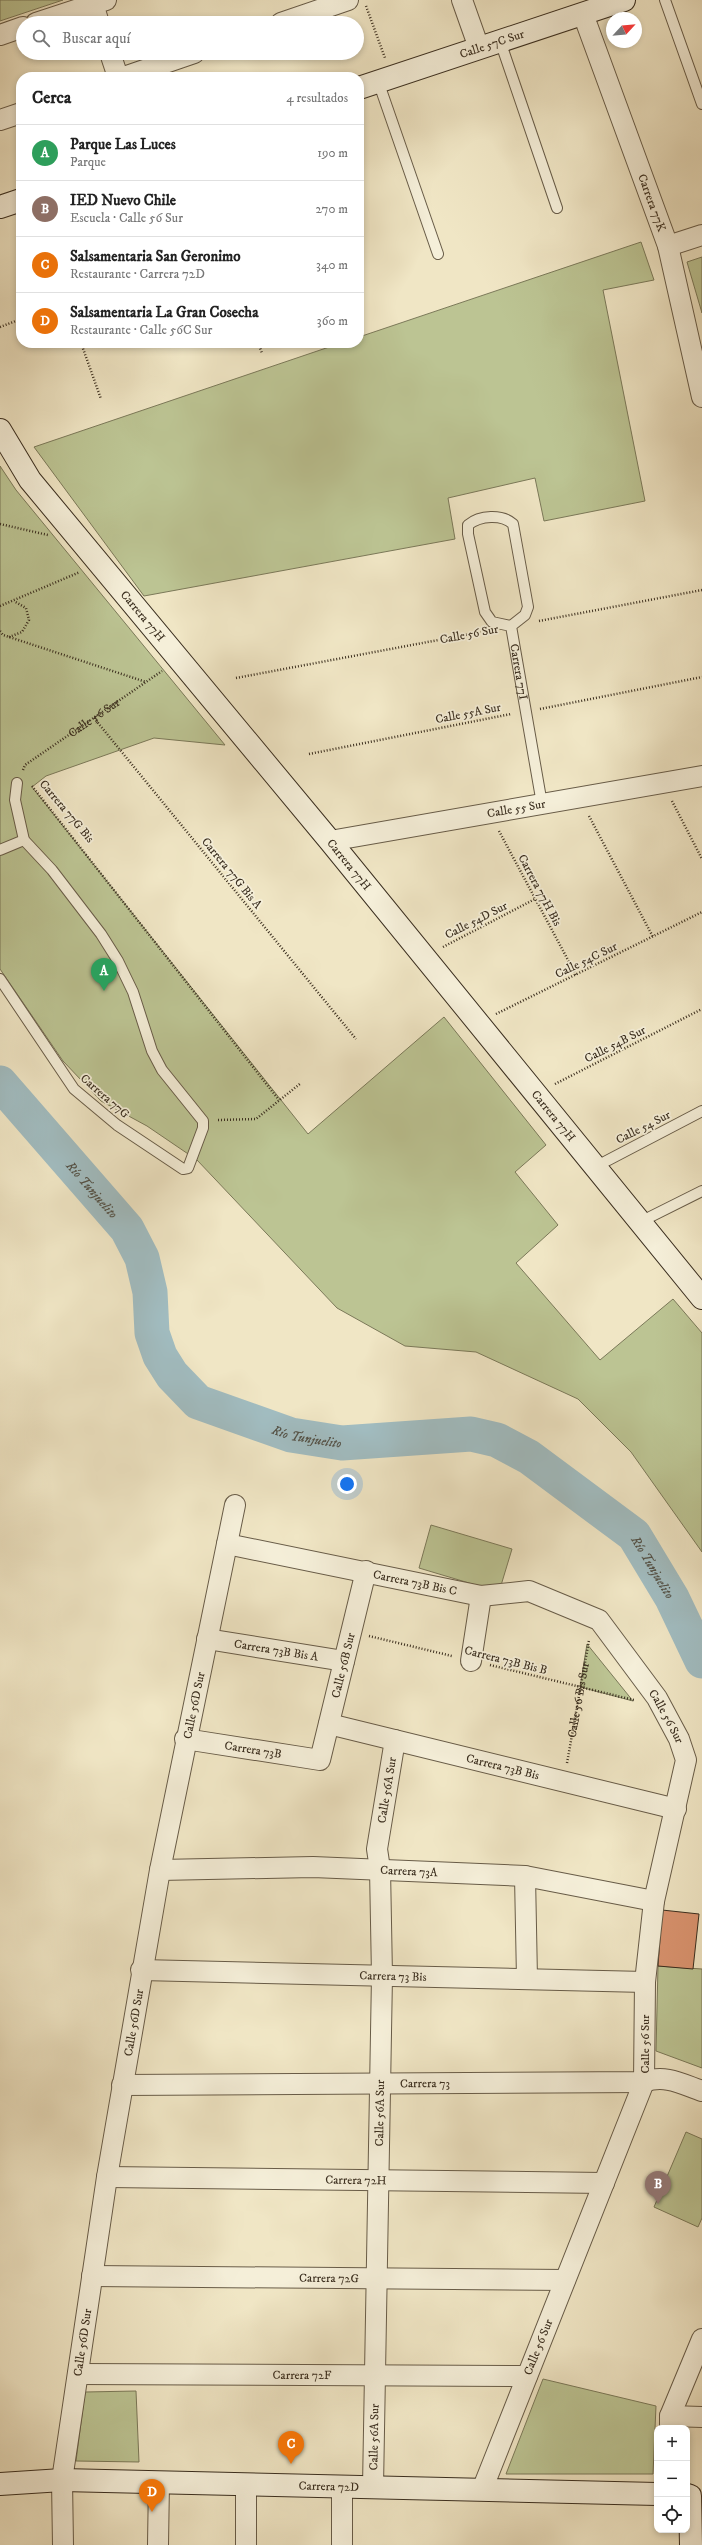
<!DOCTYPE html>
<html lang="es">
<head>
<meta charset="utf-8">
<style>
	:root { --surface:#fff; --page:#f2f2f2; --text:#222; --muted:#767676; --line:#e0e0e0; --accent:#0f766e }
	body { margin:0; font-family:"IM FELL DW Pica",serif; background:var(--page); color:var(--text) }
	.controls { position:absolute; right:12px; bottom:12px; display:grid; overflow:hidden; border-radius:8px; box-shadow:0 2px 6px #0003 }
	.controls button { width:36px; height:36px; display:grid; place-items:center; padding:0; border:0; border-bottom:1px solid var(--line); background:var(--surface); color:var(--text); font:20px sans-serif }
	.compass { position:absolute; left:606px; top:12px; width:36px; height:36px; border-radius:50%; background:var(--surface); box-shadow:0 2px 6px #0003; rotate:64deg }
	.you { position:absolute; left:347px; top:1484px; width:14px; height:14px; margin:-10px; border:3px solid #fff; border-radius:50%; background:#1a73e8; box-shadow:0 0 0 6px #1a73e833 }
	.badge { display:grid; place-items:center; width:26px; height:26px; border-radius:50%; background:var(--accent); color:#fff; font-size:13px; font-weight:700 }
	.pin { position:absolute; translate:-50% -33px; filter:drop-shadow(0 1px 2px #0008) }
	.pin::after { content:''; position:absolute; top:21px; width:14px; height:12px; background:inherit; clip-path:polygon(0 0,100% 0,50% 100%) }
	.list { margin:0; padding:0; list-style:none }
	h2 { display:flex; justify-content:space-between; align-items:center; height:52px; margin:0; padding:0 16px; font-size:17px }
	h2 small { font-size:13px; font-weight:400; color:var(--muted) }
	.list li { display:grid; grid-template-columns:26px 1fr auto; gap:12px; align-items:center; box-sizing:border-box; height:56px; padding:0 16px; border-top:1px solid var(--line) }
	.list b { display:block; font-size:15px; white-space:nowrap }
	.list p { margin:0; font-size:13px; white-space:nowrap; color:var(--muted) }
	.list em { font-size:13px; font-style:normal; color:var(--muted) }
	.icon { flex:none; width:22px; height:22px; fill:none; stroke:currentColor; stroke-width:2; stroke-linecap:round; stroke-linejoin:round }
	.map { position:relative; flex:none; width:702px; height:2545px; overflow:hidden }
	.search { position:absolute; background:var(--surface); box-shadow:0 2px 6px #0003; left:16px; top:16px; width:348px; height:44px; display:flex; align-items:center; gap:10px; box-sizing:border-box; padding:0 14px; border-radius:22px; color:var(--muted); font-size:15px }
	.panel { position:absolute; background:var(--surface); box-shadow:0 2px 6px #0003; left:16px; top:72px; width:348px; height:276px; border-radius:16px }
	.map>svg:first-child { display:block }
	.green { fill:#bcc493; stroke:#7b7959 }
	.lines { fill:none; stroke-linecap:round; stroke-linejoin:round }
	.river { stroke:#a1bcc0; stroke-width:35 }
	.building { fill:#da9470; stroke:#3a2e1f }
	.lane-casing { stroke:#685c48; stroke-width:12 }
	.street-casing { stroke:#685c48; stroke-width:22 }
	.secondary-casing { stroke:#3a2e1f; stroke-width:24 }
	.path { stroke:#3a2e1f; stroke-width:2.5; stroke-dasharray:1 2; stroke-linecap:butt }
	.lane { stroke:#f5efd9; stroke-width:10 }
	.street { stroke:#f5efd9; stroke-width:20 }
	.secondary { stroke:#f5efd9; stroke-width:22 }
	.labels { text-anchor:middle; stroke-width:3.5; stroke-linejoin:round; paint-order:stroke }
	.street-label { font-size:12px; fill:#3a2e1f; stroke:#f5efd9 }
	.water-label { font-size:13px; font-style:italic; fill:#545247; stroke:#f5efd9 }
</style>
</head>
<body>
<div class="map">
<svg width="702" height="2545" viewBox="0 0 702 2545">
	<rect width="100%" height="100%" fill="#f0e6c5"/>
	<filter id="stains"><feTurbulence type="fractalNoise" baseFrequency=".005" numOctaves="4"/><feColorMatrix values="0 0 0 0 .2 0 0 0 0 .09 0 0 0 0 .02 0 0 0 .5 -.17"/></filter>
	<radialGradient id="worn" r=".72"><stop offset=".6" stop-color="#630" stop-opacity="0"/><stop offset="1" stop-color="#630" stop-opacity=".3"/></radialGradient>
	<g class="green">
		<path d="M 0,0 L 63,0 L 0,21 Z"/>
		<path d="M 641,242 L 654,280 L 603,290 L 645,501 L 544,521 L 535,478 L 448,498 L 455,539 L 144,596 L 34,447 L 341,343 L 359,343 L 359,337 Z"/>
		<path d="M 702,257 L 702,313 L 687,262 Z"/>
		<path d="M 0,466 L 16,490 L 225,745 L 154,738 L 46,776 L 32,787 L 308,1134 L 444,1017 L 546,1145 L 515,1172 L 558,1225 L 516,1263 L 600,1360 L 673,1299 L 702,1333 L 702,1552 L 631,1452 L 578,1399 L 476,1352 L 405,1346 L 337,1308 L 197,1160 L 147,1126 L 101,1101 L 63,1061 L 0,969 Z"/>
		<path d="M 431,1525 L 512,1549 L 499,1592 L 419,1568 Z"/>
		<path d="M 587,1644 L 633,1701 L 580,1687 Z"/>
		<path d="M 658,1966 L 702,1969 L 702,2068 L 656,2051 Z"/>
		<path d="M 686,2132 L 702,2139 L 702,2218 L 698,2227 L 654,2207 Z"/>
		<path d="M 543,2379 L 656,2406 L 653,2474 L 506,2474 Z"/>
		<path d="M 136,2391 L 139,2462 L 76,2461 L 85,2392 Z"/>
	</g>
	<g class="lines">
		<path class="river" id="s1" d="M 0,1083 L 127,1229 L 142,1258 L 150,1292 L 152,1333 L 160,1356 L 172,1375 L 198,1402 L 291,1435 L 342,1443 L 471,1434 L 497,1440 L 529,1457 L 634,1535 L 672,1598 L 702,1661"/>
	</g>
	<path class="building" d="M 662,1910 L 699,1914 L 693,1969 L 658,1966 Z"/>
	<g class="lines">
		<defs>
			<g id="lane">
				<path d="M 665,0 L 702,104"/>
				<path d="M 500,41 L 557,208"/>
				<path d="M 378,81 L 438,254"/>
				<path id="s4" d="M 511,626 L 492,622 L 485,612 L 468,534 L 468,525 C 480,515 502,514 513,524 L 528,607 L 525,615 L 511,626 L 542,804"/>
				<path d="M 0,850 L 24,840"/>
				<path d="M 0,979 L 74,1089 L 117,1125 L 183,1169 L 188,1168 L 203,1128 L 203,1121 L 162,1070 L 152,1051 L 133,992 L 118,961 L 101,934 L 52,870 L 24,840 L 15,800 L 17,783"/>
				<path d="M 595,1167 L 702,1111"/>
				<path d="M 640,1222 L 702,1191"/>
			</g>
			<g id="street">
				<path d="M 462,0 L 479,48"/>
				<path d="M 93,4 L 99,23"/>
				<path id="s5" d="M 583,14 L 668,246 L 702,397"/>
				<path d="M 36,23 L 106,0"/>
				<path d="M 281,23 L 348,0"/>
				<path d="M 0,35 L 23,27"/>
				<path d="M 110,53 L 118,77"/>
				<path d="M 124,77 L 194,53"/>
				<path d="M 0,120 L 21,113"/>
				<path d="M 668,246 L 702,235"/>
				<path id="s6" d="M 330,841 L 702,776"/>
				<path id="s7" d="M 227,1544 L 481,1596 L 529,1591 L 599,1620 L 657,1698 L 679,1739 L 686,1760 L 654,1901 L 645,1982 L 644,2082 L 482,2490"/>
				<path id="s8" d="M 207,1639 L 344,1661"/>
				<path d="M 471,1661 L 481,1596"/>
				<path id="s9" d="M 329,1724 L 676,1809"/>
				<path id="s10" d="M 185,1739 L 320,1760 L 366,1571"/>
				<path id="s11" d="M 160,1870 L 313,1867 L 525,1876 L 654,1901"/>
				<path d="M 525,1876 L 527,1979"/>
				<path id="s12" d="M 141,1970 L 645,1982"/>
				<path id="s13" d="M 122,2085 L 644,2082 C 665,2074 682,2084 702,2091"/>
				<path id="s14" d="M 107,2177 L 604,2183"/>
				<path id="s15" d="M 92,2276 L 565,2280"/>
				<path id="s16" d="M 78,2374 L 527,2376"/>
				<path d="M 670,2416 L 702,2417"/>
				<path d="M 670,2428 L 670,2416 L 702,2339"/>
				<path id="s17" d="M 373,2487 L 382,1976 L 380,1869 L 377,1849 L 395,1740"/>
				<path id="s18" d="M 63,2545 L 62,2480 L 107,2177 L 160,1870 L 235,1505"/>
				<path d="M 158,2545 L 159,2482"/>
				<path d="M 246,2545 L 246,2484"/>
				<path d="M 342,2545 L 342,2487"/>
			</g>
			<g id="secondary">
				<path id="s19" d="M 359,88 L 624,0"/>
				<path d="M 0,207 L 21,200"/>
				<path id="s20" d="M 0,430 L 30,480 L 330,841 L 702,1298"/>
				<path id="s21" d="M 0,2484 L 62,2480 L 657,2494"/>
				<path d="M 687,2495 L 690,2496 L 691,2545"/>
			</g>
		</defs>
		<use href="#lane" class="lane-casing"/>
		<use href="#street" class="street-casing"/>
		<use href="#secondary" class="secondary-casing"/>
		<g class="path">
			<path d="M 366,6 L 385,58"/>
			<path d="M 0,327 L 21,319"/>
			<path d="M 81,343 L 101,399"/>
			<path d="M 258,343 L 262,353"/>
			<path d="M 0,524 L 48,535"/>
			<path d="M 0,606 L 80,572"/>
			<path d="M 539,621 L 702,590"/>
			<path d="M 0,631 L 3,635 L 146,682"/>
			<path d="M 9,637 L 22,632 L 29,620 L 26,608 L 14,601"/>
			<path d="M 236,678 L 481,632"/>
			<path d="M 540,709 L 702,677"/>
			<path d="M 94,718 L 356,1039"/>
			<path d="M 309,754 L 511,714"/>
			<path id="s2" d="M 23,770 L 25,765 L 162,671"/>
			<path d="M 32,786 L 279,1100"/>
			<path d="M 672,801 L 702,859"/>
			<path d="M 589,816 L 653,937"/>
			<path d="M 499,831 L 576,975"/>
			<path d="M 443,947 L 535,899"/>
			<path d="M 496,1014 L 702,912"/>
			<path d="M 555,1084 L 702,1009"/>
			<path d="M 218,1120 L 256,1119 L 301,1083"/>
			<path d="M 369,1636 L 452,1656"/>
			<path d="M 490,1665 L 634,1700"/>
			<path id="s3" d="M 567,1763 L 589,1640"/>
		</g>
		<use href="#lane" class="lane"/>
		<use href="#street" class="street"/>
		<use href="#secondary" class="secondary"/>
	</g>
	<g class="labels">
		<g class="street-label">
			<text dy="4" stroke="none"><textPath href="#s19" startOffset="140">Calle 57C Sur</textPath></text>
			<text dy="4" stroke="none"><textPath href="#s5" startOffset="201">Carrera 77K</textPath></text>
			<text dy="4" stroke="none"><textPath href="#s20" startOffset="235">Carrera 77H</textPath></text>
			<text transform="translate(469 634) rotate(-11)" y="4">Calle 56 Sur</text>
			<text dy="4" stroke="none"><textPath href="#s4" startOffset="326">Carrera 77I</textPath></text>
			<text transform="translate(468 713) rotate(-11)" y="4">Calle 55A Sur</text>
			<text dy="4" stroke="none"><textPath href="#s2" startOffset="89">Calle 56 Sur</textPath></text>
			<text dy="4" stroke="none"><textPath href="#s6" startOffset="189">Calle 55 Sur</textPath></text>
			<text transform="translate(67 811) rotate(50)" y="4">Carrera 77G Bis</text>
			<text dy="4" stroke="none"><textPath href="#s20" startOffset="558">Carrera 77H</textPath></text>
			<text transform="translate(232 873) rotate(51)" y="4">Carrera 77G Bis A</text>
			<text transform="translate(540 890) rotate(62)" y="4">Carrera 77H Bis</text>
			<text transform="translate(476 920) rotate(-27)" y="4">Calle 54D Sur</text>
			<text transform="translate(586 960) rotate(-26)" y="4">Calle 54C Sur</text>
			<text transform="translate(615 1044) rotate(-27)" y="4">Calle 54B Sur</text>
			<text transform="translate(105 1096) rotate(41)" y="4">Carrera 77G</text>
			<text dy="4" stroke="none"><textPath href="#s20" startOffset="882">Carrera 77H</textPath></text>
			<text transform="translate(643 1127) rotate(-27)" y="4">Calle 54 Sur</text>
			<text dy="4" stroke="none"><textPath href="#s7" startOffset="192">Carrera 73B Bis C</textPath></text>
			<text dy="4" stroke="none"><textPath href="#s8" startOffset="70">Carrera 73B Bis A</textPath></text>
			<text transform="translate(506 1660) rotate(14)" y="4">Carrera 73B Bis B</text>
			<text dy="4" stroke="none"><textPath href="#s10" startOffset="234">Calle 56B Sur</textPath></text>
			<text dy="4" stroke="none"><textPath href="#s3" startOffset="64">Calle 56 Bis Sur</textPath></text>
			<text dy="4" stroke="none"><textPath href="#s18" startOffset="851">Calle 56D Sur</textPath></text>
			<text dy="4" stroke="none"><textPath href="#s7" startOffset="501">Calle 56 Sur</textPath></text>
			<text dy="4" stroke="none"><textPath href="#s10" startOffset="69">Carrera 73B</textPath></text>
			<text dy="4" stroke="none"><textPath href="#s9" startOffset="179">Carrera 73B Bis</textPath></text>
			<text dy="4" stroke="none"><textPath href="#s17" startOffset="698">Calle 56A Sur</textPath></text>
			<text dy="4" stroke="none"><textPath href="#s11" startOffset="249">Carrera 73A</textPath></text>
			<text dy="4" stroke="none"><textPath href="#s12" startOffset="252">Carrera 73 Bis</textPath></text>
			<text dy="4" stroke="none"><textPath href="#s18" startOffset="528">Calle 56D Sur</textPath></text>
			<text transform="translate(645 2044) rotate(-90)" y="4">Calle 56 Sur</text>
			<text dy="4" stroke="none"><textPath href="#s13" startOffset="303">Carrera 73</textPath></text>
			<text dy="4" stroke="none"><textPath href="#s17" startOffset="374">Calle 56A Sur</textPath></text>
			<text dy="4" stroke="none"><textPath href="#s14" startOffset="249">Carrera 72H</textPath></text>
			<text dy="4" stroke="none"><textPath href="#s15" startOffset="237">Carrera 72G</textPath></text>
			<text dy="4" stroke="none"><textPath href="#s18" startOffset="204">Calle 56D Sur</textPath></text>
			<text transform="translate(538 2347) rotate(-68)" y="4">Calle 56 Sur</text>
			<text dy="4" stroke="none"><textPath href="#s16" startOffset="224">Carrera 72F</textPath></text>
			<text dy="4" stroke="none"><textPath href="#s17" startOffset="50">Calle 56A Sur</textPath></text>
			<text dy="4" stroke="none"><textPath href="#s21" startOffset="329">Carrera 72D</textPath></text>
		</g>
		<g class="water-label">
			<text dy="5" stroke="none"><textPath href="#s1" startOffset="141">Río Tunjuelito</textPath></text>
			<text dy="5" stroke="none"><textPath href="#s1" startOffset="501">Río Tunjuelito</textPath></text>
			<text dy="5" stroke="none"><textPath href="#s1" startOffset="897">Río Tunjuelito</textPath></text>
		</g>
	</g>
	<rect width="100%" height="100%" filter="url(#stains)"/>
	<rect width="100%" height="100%" fill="url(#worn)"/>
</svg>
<div class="controls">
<button>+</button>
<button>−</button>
<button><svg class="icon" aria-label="locate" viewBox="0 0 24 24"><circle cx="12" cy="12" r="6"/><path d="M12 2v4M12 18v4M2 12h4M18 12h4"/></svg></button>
</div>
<svg class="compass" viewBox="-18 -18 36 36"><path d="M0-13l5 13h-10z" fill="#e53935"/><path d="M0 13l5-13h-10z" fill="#767676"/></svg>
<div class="you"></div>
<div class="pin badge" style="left:104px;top:991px;background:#2e9e5b">A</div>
<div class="pin badge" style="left:658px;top:2204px;background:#8d6e63">B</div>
<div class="pin badge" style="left:291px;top:2464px;background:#e8710a">C</div>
<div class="pin badge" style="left:152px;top:2512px;background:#e8710a">D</div>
<div class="search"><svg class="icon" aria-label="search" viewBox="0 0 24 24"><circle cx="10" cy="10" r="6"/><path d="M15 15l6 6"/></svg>Buscar aquí</div>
<section class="panel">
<h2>Cerca<small>4 resultados</small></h2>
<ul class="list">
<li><span class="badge" style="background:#2e9e5b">A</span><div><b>Parque Las Luces</b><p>Parque</p></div><em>190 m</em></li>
<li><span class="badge" style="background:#8d6e63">B</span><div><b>IED Nuevo Chile</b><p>Escuela · Calle 56 Sur</p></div><em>270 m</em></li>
<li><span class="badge" style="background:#e8710a">C</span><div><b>Salsamentaria San Geronimo</b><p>Restaurante · Carrera 72D</p></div><em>340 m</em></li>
<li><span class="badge" style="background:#e8710a">D</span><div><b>Salsamentaria La Gran Cosecha</b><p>Restaurante · Calle 56C Sur</p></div><em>360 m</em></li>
</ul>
</section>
</div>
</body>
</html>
